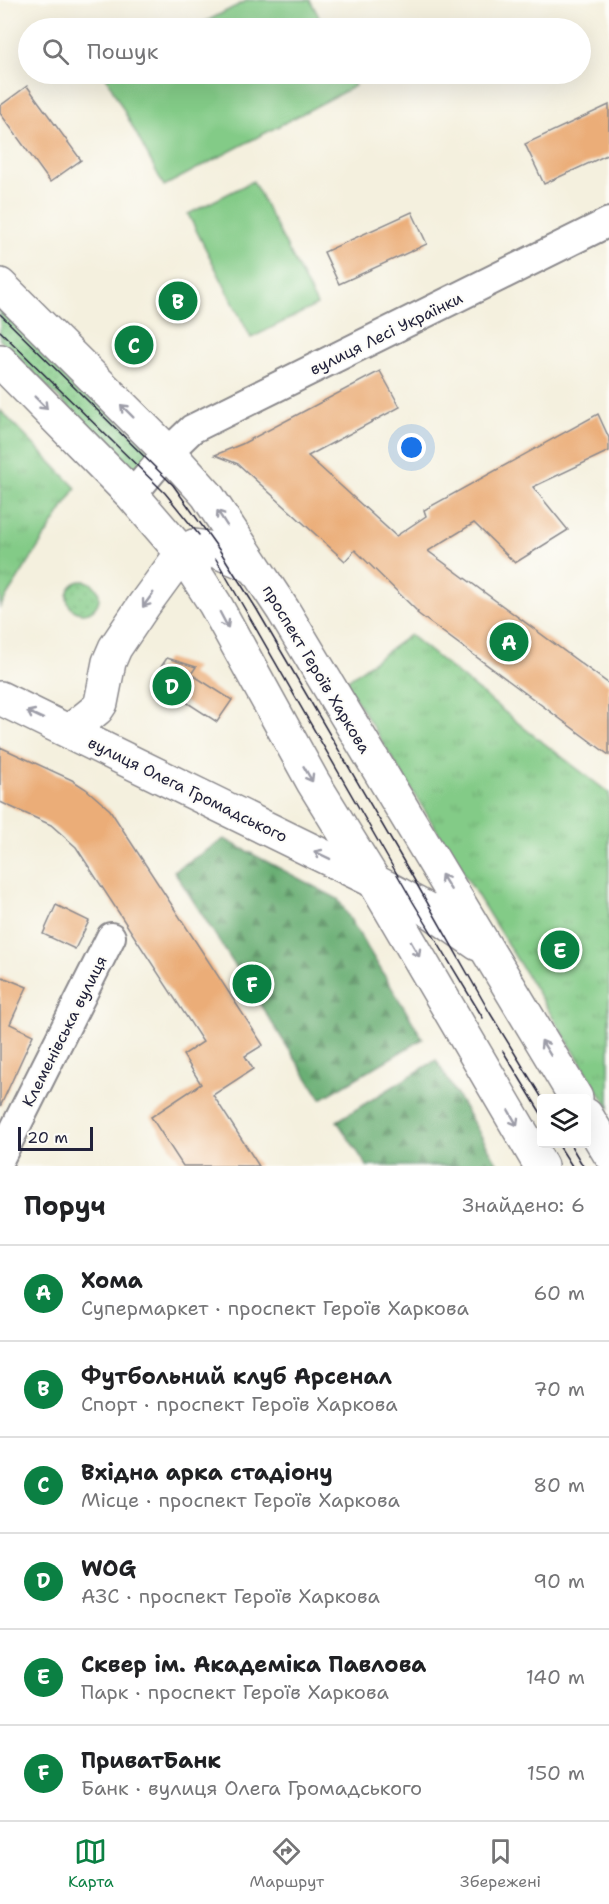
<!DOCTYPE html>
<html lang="uk">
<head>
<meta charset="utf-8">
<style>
	:root { --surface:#fff; --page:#f2f2f2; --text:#202124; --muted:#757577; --line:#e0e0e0; --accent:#0b8043 }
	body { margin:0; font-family:"Shantell Sans",sans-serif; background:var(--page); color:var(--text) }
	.controls { position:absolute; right:18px; bottom:18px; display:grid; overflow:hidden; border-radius:6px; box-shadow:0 6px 24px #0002 }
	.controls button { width:54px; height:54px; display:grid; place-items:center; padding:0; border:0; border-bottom:2px solid var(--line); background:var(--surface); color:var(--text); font:30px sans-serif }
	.scale { position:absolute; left:18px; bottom:15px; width:75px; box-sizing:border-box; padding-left:6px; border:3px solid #22223b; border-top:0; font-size:16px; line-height:21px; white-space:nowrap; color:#22223b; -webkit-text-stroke:4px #fdfcf7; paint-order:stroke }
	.you { position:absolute; left:412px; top:448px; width:21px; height:21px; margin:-15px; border:4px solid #fff; border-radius:50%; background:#1a73e8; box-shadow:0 0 0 9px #1a73e833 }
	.badge { display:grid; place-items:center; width:39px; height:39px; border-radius:50%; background:var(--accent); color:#fff; font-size:20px; font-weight:700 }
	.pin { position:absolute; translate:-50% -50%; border:3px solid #fff; box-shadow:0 2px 6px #0006 }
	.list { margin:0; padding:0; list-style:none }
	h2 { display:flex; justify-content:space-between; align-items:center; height:78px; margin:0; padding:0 24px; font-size:26px }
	h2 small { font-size:20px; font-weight:400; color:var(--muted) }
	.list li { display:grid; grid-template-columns:39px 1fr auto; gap:18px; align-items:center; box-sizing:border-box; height:96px; padding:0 24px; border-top:2px solid var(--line) }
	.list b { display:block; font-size:22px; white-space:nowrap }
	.list p { margin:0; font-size:20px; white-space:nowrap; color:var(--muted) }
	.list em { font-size:20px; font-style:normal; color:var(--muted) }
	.icon { flex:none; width:33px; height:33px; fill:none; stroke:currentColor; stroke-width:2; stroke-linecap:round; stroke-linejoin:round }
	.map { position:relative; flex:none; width:609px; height:1166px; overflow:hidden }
	.search { position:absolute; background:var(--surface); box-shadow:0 6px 24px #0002; left:18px; right:18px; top:18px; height:66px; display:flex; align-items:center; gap:15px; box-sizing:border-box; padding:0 21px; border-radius:33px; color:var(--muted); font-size:22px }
	.sheet { height:654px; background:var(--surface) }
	nav { display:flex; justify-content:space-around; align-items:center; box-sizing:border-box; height:84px; border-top:2px solid var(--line); background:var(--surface); font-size:16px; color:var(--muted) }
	nav a { display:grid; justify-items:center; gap:3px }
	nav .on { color:var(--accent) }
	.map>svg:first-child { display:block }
	.grass { fill:url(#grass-dots); stroke:#527661; stroke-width:1.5 }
	.forest { fill:url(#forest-firs); stroke:#466858; stroke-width:1.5 }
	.park { fill:url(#park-tufts); stroke:#527661; stroke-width:1.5 }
	.pitch { fill:#83cb87; stroke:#527661; stroke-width:1.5 }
	.building { fill:#ebad78 }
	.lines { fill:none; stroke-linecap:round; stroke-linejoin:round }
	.street-casing { stroke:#8b898c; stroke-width:32 }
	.secondary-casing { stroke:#8b898c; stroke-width:36 }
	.primary-casing { stroke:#8b898c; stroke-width:36 }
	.street { stroke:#fff; stroke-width:28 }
	.secondary { stroke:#fff; stroke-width:33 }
	.primary { stroke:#fff; stroke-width:33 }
	.tram { stroke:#22223b; stroke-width:1.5 }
	.oneway { stroke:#9c9ca7 }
	.labels { text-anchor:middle; stroke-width:4.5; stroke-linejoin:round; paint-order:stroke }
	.street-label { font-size:16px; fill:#22223b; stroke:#fdfcf7 }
</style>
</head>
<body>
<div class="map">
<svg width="609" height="1166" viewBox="0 0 609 1166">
	<defs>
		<pattern id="grass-dots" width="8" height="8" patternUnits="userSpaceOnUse" patternTransform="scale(1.5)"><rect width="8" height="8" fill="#83cb87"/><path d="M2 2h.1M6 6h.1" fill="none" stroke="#71ae75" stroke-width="1.8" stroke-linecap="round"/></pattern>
		<pattern id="forest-firs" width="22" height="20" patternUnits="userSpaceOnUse" patternTransform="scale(1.5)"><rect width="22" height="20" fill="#6aaf74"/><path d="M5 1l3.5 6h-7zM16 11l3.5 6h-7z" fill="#578e60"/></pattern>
		<pattern id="park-tufts" width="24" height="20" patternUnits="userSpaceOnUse" patternTransform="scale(1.5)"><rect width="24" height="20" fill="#83cb87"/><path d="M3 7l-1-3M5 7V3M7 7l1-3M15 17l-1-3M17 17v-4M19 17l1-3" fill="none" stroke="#71ae75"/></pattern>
	</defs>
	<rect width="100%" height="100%" fill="#fdfcf7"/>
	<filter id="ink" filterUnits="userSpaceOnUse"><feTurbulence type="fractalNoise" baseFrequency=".0167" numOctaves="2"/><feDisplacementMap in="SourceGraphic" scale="12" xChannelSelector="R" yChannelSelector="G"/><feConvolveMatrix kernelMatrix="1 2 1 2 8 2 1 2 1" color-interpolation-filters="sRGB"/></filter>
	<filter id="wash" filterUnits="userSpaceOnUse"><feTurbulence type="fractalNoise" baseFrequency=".008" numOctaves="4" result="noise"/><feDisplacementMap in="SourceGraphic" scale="24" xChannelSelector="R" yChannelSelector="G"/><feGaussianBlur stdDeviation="1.35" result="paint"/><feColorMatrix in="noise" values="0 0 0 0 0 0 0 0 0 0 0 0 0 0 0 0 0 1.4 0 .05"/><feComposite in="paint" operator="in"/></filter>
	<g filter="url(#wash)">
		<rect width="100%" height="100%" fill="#f4f0de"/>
		<g class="grass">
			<path d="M 0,301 L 152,454 L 134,473 L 0,340 Z"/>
			<circle cx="83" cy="597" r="16"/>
		</g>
		<g class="forest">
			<path d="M 224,839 L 338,899 L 423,1039 L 321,1099 L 174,871 Z"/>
			<path d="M 436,1060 L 499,1166 L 367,1166 L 337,1121 Z"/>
		</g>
		<g class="park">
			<path d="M 0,410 L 76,488 L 0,607 Z"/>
			<path d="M 410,635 L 528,731 L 609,793 L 609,1108 L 345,682 Z"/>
		</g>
		<g class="pitch">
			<path d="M 248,0 L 310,0 L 325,28 L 193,28 Z"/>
			<path d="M 107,74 L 349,74 L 355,86 L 164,186 L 105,75 Z"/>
			<path d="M 253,181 L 317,305 L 251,338 L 188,214 Z"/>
		</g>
		<g id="blocks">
			<g class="building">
				<path d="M 27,86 L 81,160 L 50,182 L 0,113 L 0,106 Z"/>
				<path d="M 609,105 L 609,154 L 544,184 L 525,144 Z"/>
				<path d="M 412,212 L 427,244 L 339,284 L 324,252 Z"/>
				<path d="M 380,371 L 400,407 L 308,456 L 396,536 L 426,516 L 424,510 L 598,414 L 609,438 L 609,451 L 533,487 L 568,530 L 515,563 L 474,523 L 428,551 L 609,684 L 609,755 L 417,613 L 418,612 L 355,550 L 345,561 L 238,464 L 215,455 L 242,444 Z"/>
				<path d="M 167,658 L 196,667 L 191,674 L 232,700 L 217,722 L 177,696 L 172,704 L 155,676 Z"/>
				<path d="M 0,747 L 72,780 L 86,789 L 110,810 L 263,1045 L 245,1056 L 253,1069 L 213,1095 L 259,1166 L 183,1166 L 151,1117 L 201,1084 L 183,1055 L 203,1042 L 76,847 L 51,825 L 0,802 Z"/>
				<path d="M 56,905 L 89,921 L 75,949 L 43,934 Z"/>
				<path d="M 0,976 L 27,987 L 10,1024 L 33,1035 L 0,1107 Z"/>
			</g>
		</g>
	</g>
	<g filter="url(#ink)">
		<use href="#blocks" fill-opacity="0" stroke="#8b898c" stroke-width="1.5"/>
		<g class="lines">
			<defs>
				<g id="street">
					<path d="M 132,495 L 168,452 L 192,429 L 609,222"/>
					<path d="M 0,1158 L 111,937"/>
				</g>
				<path id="secondary" d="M 0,698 L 374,881"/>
				<g id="primary">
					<path d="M 0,285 L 168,452 L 207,495 L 283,610 L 576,1098"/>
					<path d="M 0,361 L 132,495 L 182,553 L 215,604 L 313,782 L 374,881 L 541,1166"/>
					<path d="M 70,731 L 97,709 L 101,703 L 109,662 L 115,648 L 144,605 L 182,553 L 194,546 L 209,548 L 254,567"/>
					<path d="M 374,881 L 432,912 L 478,944"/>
					<path d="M 586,1115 L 609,1153"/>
				</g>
			</defs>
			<use href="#street" class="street-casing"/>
			<use href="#secondary" class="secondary-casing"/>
			<use href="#primary" class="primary-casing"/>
			<use href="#street" class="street"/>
			<use href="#secondary" class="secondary"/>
			<use href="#primary" class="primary"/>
			<g class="tram">
				<path d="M 0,314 L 173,485 L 220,551 L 256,608 L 411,874 L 490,1013 L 542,1098"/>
				<path d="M 0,331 L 165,493 L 199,535"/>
				<path d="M 216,559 L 413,902 L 483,1018"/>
				<path d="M 503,1051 L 542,1115"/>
				<path d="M 558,1144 L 572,1166"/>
				<path d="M 570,1144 L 583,1166"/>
			</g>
		</g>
		<defs><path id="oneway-shaft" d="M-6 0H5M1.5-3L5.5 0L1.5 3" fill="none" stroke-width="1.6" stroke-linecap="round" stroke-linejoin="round" transform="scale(1.5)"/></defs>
		<g class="oneway">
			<use href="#oneway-shaft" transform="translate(41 403) rotate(45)"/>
			<use href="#oneway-shaft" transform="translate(127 411) rotate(-135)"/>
			<use href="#oneway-shaft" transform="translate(222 518) rotate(-123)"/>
			<use href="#oneway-shaft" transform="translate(148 600) rotate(126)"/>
			<use href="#oneway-shaft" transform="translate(224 620) rotate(62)"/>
			<use href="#oneway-shaft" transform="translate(35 715) rotate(-155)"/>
			<use href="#oneway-shaft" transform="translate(308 774) rotate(60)"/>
			<use href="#oneway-shaft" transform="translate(322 855) rotate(-154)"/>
			<use href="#oneway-shaft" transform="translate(446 882) rotate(-121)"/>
			<use href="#oneway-shaft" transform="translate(415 949) rotate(60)"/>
			<use href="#oneway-shaft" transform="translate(546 1048) rotate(-121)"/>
			<use href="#oneway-shaft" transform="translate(513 1118) rotate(60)"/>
		</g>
	</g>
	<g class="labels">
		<g class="street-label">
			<text transform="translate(386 333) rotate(-26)" y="6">вулиця Лесі Українки</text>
			<text transform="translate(317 669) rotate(59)" y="6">проспект Героїв Харкова</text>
			<text transform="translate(188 789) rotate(26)" y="6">вулиця Олега Громадського</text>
			<text transform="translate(64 1031) rotate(-63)" y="6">Клеменівська вулиця</text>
		</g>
	</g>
</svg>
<div class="controls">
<button><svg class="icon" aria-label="layers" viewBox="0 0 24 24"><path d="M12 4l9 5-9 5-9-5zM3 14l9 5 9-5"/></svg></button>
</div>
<div class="scale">20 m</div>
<div class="you"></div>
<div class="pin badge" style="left:509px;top:642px">A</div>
<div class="pin badge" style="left:178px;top:301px">B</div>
<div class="pin badge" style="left:134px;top:345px">C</div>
<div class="pin badge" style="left:172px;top:686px">D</div>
<div class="pin badge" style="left:560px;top:950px">E</div>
<div class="pin badge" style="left:252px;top:984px">F</div>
<div class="search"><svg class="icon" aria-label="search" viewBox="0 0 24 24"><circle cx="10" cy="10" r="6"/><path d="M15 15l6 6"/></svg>Пошук</div>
</div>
<section class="sheet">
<h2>Поруч<small>Знайдено: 6</small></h2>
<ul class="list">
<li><span class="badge">A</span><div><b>Хома</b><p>Супермаркет · проспект Героїв Харкова</p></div><em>60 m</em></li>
<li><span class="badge">B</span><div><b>Футбольний клуб Арсенал</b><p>Спорт · проспект Героїв Харкова</p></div><em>70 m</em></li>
<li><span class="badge">C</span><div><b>Вхідна арка стадіону</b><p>Місце · проспект Героїв Харкова</p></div><em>80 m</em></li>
<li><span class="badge">D</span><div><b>WOG</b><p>АЗС · проспект Героїв Харкова</p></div><em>90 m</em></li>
<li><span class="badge">E</span><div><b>Сквер ім. Академіка Павлова</b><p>Парк · проспект Героїв Харкова</p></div><em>140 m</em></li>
<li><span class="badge">F</span><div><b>ПриватБанк</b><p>Банк · вулиця Олега Громадського</p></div><em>150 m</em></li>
</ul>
</section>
<nav>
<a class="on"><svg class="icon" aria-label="map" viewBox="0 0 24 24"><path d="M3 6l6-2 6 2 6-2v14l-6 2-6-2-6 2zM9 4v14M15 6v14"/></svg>Карта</a>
<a><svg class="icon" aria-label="directions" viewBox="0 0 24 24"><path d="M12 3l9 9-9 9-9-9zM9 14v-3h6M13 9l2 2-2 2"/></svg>Маршрут</a>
<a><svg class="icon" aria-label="saved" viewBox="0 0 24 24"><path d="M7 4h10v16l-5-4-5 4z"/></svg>Збережені</a>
</nav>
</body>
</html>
